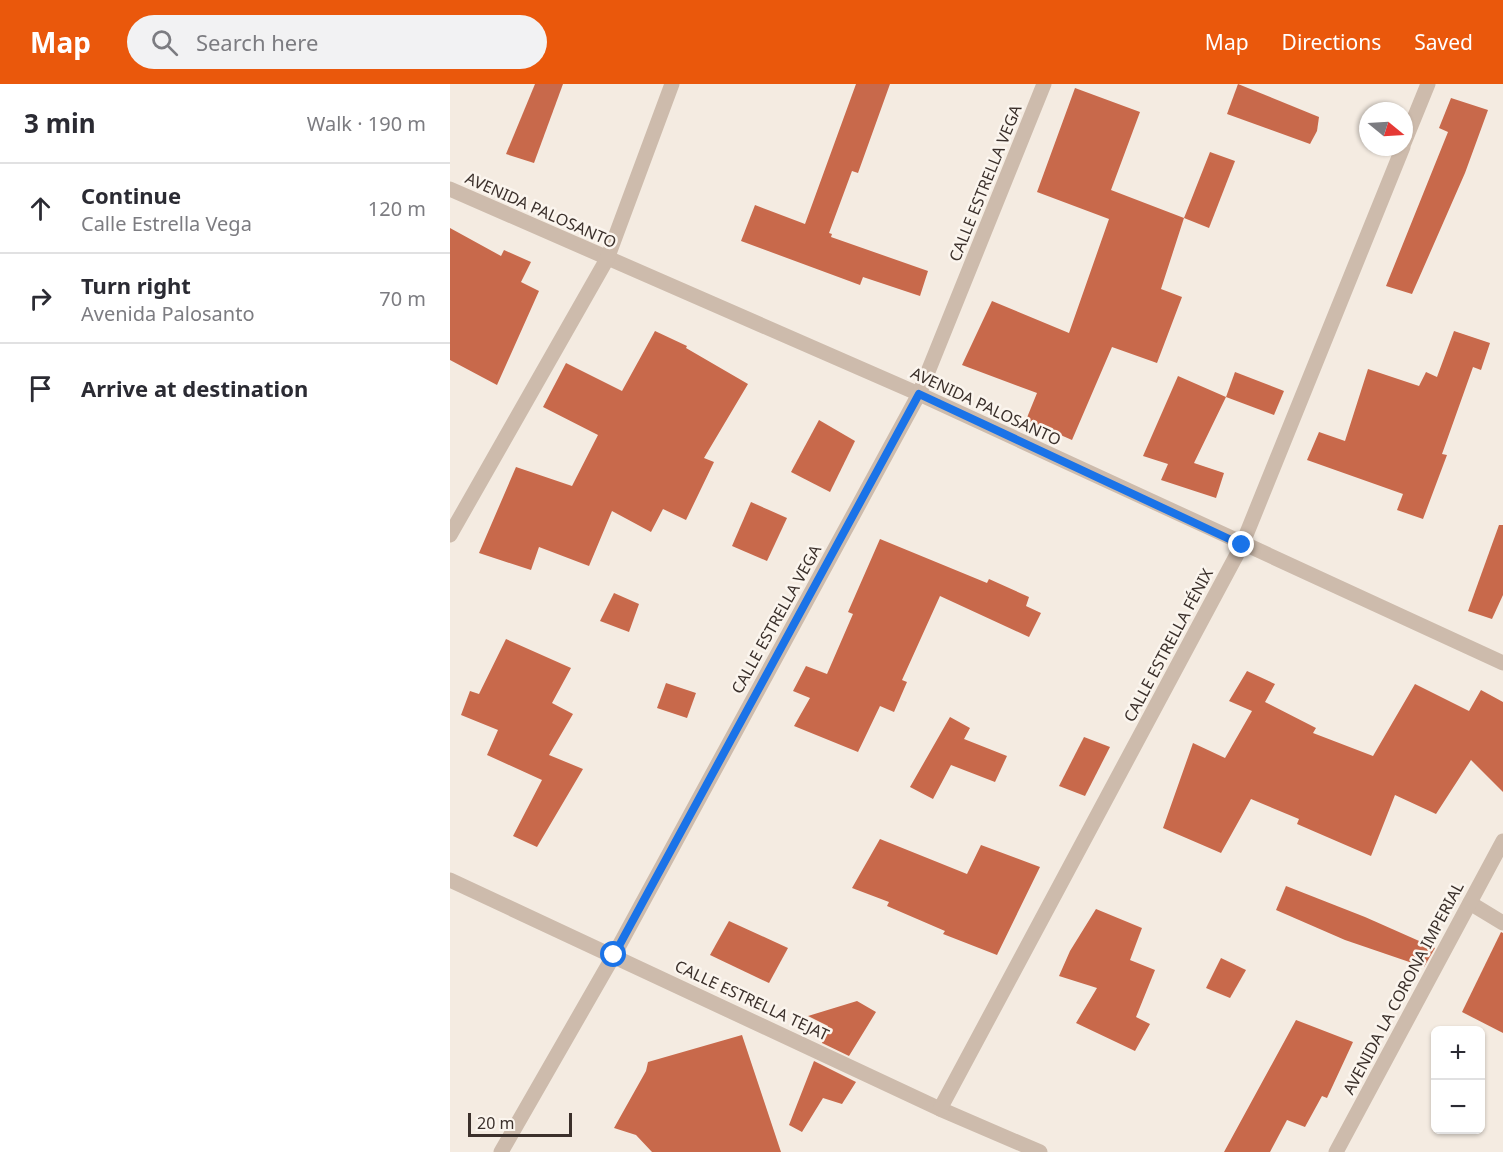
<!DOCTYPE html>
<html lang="en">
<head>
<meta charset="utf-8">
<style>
	:root { --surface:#fff; --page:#f2f2f3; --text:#2b2b33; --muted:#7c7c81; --line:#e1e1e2; --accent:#ea580c }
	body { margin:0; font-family:"Noto Sans",sans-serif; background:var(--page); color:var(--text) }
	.controls { position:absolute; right:18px; bottom:18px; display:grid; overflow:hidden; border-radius:9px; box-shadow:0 2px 4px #0004 }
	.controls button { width:54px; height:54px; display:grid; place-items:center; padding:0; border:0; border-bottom:2px solid var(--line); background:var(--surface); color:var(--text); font:30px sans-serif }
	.compass { position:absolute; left:909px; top:18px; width:54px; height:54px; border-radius:50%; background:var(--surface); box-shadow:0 2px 4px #0004; rotate:108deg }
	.scale { position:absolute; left:18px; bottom:15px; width:104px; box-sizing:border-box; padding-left:6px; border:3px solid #3b302b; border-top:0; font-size:16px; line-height:21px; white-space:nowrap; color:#3b302b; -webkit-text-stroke:4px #fbf5ee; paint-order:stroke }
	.stop { position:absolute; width:18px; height:18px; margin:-14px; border:4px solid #1a73e8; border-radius:50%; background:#fff }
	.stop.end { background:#1a73e8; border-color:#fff; box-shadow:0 2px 6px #0008 }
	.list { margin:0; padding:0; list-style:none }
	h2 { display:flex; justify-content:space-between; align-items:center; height:78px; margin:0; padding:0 24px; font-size:26px }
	h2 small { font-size:20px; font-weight:400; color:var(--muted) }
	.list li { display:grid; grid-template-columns:39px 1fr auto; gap:18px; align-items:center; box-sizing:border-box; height:90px; padding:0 24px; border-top:2px solid var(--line) }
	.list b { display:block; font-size:22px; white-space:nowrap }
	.list p { margin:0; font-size:20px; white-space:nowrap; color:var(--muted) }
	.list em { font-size:20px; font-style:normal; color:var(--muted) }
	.icon { flex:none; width:33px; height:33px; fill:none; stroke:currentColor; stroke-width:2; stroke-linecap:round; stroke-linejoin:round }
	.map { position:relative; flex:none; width:1053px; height:1068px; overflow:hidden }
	header { display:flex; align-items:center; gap:36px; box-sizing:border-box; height:84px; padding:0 30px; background:var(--accent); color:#fff }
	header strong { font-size:28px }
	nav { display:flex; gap:33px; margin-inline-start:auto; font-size:21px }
	.search { width:420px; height:54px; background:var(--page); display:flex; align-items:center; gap:15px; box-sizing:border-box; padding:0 21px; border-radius:33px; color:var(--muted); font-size:22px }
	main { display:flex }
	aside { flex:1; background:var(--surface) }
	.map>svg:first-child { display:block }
	.building { fill:#c8694b }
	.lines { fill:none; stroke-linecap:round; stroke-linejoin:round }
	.minor { stroke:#cdbbac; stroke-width:15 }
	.tertiary { stroke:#cdbbac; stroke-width:15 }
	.route { stroke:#1a73e8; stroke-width:8 }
	.labels { text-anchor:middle; stroke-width:5; stroke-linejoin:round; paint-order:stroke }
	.street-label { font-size:16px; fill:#3b302b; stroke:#fbf5ee }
</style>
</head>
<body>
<header>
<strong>Map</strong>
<div class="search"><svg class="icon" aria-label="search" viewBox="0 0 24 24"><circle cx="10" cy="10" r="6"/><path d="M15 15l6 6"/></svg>Search here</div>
<nav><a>Map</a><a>Directions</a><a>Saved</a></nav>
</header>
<main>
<aside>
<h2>3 min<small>Walk · 190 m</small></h2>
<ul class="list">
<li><svg class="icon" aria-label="ahead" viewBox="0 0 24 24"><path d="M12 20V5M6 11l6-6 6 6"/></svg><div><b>Continue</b><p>Calle Estrella Vega</p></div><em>120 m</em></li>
<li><svg class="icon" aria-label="right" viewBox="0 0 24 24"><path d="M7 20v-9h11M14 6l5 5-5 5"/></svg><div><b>Turn right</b><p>Avenida Palosanto</p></div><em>70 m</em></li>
<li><svg class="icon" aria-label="arrive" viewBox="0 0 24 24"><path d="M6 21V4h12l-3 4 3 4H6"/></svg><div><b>Arrive at destination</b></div></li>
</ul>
</aside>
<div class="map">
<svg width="1053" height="1068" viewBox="0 0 1053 1068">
	<rect width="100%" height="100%" fill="#f4ebe1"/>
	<g class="building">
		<path d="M 85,0 L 113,0 L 84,79 L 56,70 Z"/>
		<path d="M 406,0 L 440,0 L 408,89 L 402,87 L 379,149 L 382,150 L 381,153 L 478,187 L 470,212 L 413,193 L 410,201 L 291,157 L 305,121 L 355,140 Z"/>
		<path d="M 788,0 L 869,33 L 867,47 L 860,60 L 777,30 Z"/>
		<path d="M 625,4 L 690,28 L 661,106 L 734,134 L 711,205 L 732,213 L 707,279 L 662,263 L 622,356 L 576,336 L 587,309 L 512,281 L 542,217 L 619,249 L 659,135 L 587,108 Z"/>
		<path d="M 1001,14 L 1038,26 L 1015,89 L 962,210 L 936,202 L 998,48 L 989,44 Z"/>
		<path d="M 760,68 L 785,77 L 759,144 L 734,134 Z"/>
		<path d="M 0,144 L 51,172 L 54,166 L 81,178 L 71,198 L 89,207 L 47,301 L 0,276 Z"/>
		<path d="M 205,247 L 237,262 L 236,264 L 298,300 L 254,374 L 264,378 L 236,436 L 213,425 L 201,448 L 162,427 L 139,482 L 89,463 L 81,486 L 29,469 L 66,383 L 122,402 L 148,351 L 93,323 L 116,279 L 172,307 Z"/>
		<path d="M 1004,247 L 1040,259 L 1031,286 L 1023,283 L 992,370 L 997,371 L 973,435 L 947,426 L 953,410 L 857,376 L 869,348 L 895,357 L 918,285 L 969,302 L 976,288 L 987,293 Z"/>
		<path d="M 785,288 L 834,307 L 824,331 L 776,313 Z"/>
		<path d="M 728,292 L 776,313 L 744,379 L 774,389 L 766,414 L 711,396 L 718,380 L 693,372 Z"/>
		<path d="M 369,336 L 405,357 L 380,408 L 341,388 Z"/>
		<path d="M 301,418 L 337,434 L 317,477 L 282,462 Z"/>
		<path d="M 1049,441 L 1053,441 L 1053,511 L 1042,535 L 1018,527 Z"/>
		<path d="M 430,455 L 537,499 L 539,495 L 579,513 L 576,522 L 591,529 L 579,553 L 490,512 L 452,596 L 457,598 L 444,628 L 430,622 L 408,668 L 344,642 L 360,614 L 343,607 L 356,582 L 377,590 L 403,530 L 398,528 Z"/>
		<path d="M 164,509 L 189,520 L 179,548 L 150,537 Z"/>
		<path d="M 56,555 L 121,584 L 102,619 L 123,630 L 99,671 L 133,685 L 87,763 L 63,752 L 92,696 L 37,671 L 48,646 L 11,631 L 20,607 L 29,610 Z"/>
		<path d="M 797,587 L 825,600 L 815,618 L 866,644 L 863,649 L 923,672 L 965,600 L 1019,627 L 1031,606 L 1053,618 L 1053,708 L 1021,676 L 986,730 L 945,711 L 921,772 L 847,740 L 849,735 L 801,715 L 771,769 L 713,744 L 743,659 L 775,674 L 802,627 L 779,617 Z"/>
		<path d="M 216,599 L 246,609 L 237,634 L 207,624 Z"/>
		<path d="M 500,633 L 520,644 L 514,655 L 557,672 L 545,698 L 501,681 L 483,715 L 460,703 Z"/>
		<path d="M 634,653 L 660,663 L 635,712 L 609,702 Z"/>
		<path d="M 430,755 L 517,790 L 531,761 L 590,783 L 547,871 L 493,850 L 495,847 L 437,822 L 439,818 L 402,804 Z"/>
		<path d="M 836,802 L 915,833 L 985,864 L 974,883 L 895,856 L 826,826 Z"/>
		<path d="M 646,825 L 692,844 L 680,876 L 705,886 L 686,933 L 700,940 L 685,967 L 626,939 L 647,904 L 609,892 L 620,867 Z"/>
		<path d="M 279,837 L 338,864 L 319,899 L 260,871 Z"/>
		<path d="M 1051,848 L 1053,849 L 1053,949 L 1012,928 Z"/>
		<path d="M 771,874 L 796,886 L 780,914 L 756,904 Z"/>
		<path d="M 407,917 L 426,928 L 399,972 L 372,959 L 378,942 L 358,932 Z"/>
		<path d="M 846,936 L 903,958 L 877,1014 L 872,1012 L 855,1043 L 837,1036 L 820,1068 L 774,1068 Z"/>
		<path d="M 292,951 L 331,1068 L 202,1068 L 186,1051 L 164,1044 L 196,987 L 198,978 Z"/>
		<path d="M 364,977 L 406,998 L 392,1020 L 373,1014 L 352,1048 L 339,1041 Z"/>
	</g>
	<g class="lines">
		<g class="minor">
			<path d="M 954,59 L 978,0"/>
			<path d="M 0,105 L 469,310 L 1053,579"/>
			<path d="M 0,451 L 157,175 L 222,0"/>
			<path d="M 0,796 L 490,1025 L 590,1068"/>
			<path d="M 1020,819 L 1053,839"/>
			<path d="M 490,1025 L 792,461 L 953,63"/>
			<path d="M 51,1068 L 164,871 L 469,310 L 594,0"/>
		</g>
		<path class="tertiary" d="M 886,1068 L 1053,757"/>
	</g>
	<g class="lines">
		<path class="route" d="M 164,871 L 469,310 L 792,461"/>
	</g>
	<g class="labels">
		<g class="street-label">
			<text transform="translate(535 99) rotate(-68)" y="6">CALLE ESTRELLA VEGA</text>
			<text transform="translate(91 126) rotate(24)" y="6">AVENIDA PALOSANTO</text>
			<text transform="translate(536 322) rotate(25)" y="6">AVENIDA PALOSANTO</text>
			<text transform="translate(326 535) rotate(-61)" y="6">CALLE ESTRELLA VEGA</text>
			<text transform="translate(718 561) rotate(-62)" y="6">CALLE ESTRELLA FÉNIX</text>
			<text transform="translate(953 904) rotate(-62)" y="6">AVENIDA LA CORONA IMPERIAL</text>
			<text transform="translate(302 916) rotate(25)" y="6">CALLE ESTRELLA TEJAT</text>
		</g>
	</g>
</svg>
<div class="controls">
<button>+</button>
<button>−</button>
</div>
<svg class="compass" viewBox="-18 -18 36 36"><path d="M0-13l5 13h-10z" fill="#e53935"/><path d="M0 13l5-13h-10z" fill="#7c7c81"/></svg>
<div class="scale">20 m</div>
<div class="stop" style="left:164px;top:871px"></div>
<div class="stop end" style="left:792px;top:461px"></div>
</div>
</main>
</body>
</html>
